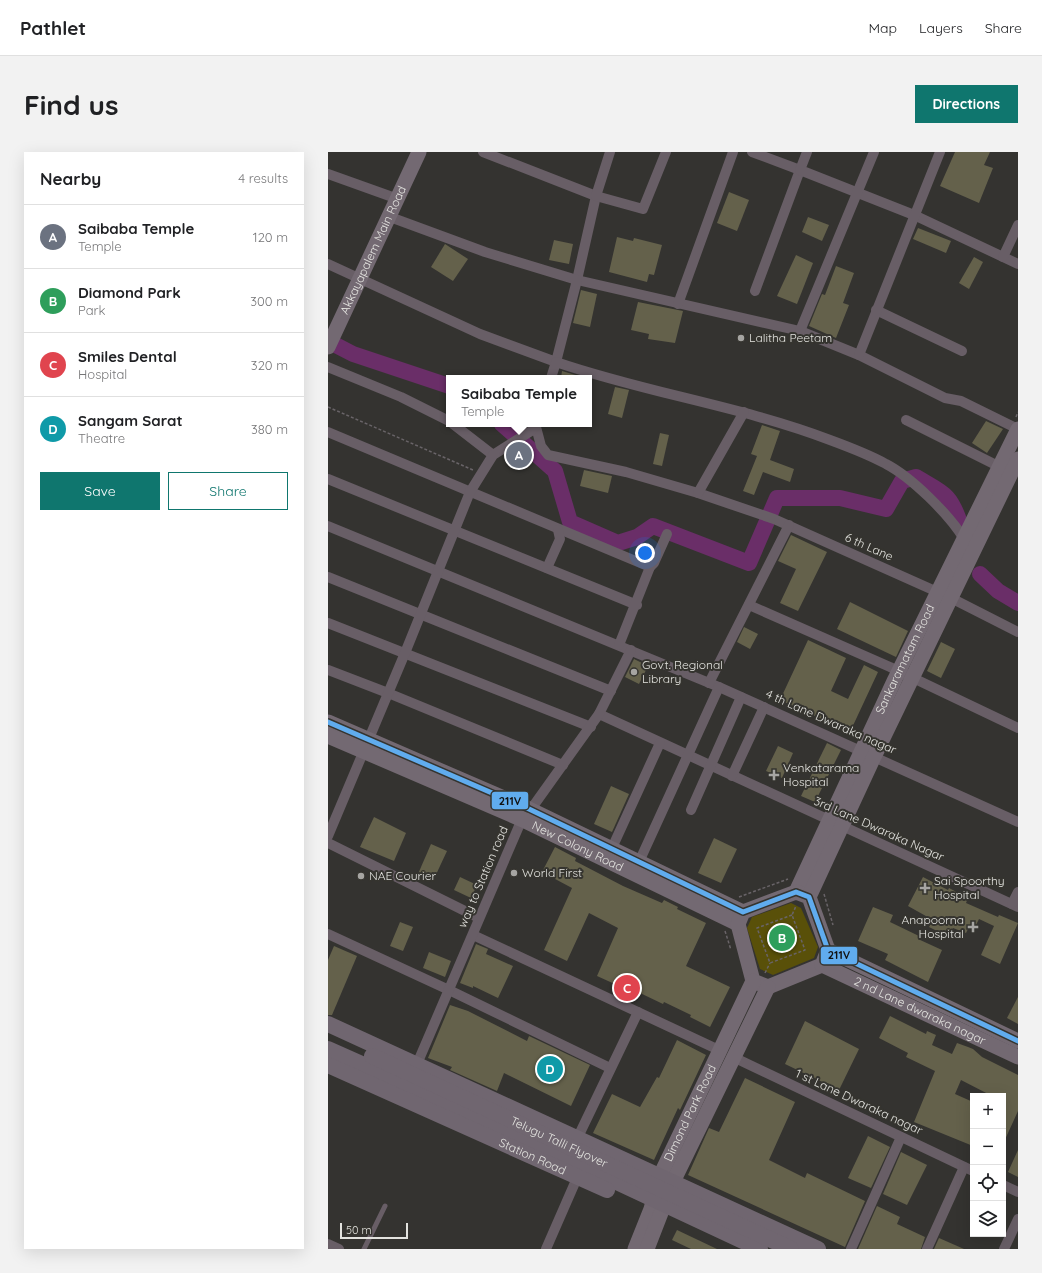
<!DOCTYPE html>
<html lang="en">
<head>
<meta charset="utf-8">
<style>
	:root { --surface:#fff; --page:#f2f2f2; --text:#202124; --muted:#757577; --line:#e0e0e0; --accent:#0f766e }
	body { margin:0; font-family:Quicksand,sans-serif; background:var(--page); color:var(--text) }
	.controls { position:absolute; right:12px; bottom:12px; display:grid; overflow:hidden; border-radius:0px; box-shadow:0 4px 16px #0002 }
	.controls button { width:36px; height:36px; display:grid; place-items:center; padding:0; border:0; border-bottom:1px solid var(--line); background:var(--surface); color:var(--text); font:20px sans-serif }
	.scale { position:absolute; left:12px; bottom:10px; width:68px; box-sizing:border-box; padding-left:4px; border:2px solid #e3e3df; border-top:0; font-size:11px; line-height:14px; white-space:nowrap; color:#e3e3df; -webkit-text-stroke:3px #35342f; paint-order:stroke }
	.you { position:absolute; left:317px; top:401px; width:14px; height:14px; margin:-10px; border:3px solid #fff; border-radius:50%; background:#1a73e8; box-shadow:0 0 0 6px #1a73e833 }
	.badge { display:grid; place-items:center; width:26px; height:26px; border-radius:50%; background:var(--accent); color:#fff; font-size:13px; font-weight:700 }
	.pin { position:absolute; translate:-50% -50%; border:2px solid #fff; box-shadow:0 1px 4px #0006 }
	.popup { position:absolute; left:118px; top:223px; width:146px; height:52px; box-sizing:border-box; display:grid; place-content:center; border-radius:0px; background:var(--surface); filter:drop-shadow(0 1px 3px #0005); font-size:13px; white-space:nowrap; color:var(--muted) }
	.popup b { font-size:15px; color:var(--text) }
	.popup::after { content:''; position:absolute; left:50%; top:100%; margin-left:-8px; border:8px solid transparent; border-top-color:var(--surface) }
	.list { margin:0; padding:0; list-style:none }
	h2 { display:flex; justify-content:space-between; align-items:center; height:52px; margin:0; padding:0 16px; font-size:17px }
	h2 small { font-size:13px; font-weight:400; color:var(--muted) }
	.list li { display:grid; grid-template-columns:26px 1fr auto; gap:12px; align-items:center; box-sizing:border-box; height:64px; padding:0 16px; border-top:1px solid var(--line) }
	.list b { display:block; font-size:15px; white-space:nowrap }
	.list p { margin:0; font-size:13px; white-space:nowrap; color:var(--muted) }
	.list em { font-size:13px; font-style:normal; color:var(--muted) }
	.actions { display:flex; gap:8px; padding:12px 16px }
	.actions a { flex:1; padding:9px 0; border:1px solid var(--accent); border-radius:0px; text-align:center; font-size:14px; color:var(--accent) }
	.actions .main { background:var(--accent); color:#fff }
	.icon { flex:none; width:22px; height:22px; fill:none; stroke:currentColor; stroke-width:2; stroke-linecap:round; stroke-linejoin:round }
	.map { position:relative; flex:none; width:690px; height:1097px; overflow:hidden; border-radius:0px }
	header { display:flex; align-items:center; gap:24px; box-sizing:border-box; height:56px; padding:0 20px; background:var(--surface); border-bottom:1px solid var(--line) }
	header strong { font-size:19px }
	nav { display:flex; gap:22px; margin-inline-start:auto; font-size:14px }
	.intro { display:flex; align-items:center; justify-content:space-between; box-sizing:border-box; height:96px; padding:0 24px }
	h1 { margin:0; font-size:28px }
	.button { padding:10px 18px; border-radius:0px; background:var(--accent); color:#fff; font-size:14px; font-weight:700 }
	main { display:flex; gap:24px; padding:0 24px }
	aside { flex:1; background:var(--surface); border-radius:0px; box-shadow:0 4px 16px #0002 }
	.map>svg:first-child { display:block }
	.green { fill:#595009 }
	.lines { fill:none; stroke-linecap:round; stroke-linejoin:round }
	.river { stroke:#6a2e68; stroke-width:16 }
	.building { fill:#64614b }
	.path { stroke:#696468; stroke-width:1.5; stroke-dasharray:3 2; stroke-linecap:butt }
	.lane { stroke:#685e66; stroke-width:5 }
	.street { stroke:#685e66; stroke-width:10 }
	.secondary { stroke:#736972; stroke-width:15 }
	.primary { stroke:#706670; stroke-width:16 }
	.bus-1-casing { stroke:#35342f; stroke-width:8 }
	.bus-1 { stroke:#60acee; stroke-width:5 }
	.poi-dot { fill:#a6a5a2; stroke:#35342f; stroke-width:1.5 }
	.labels { text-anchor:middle; stroke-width:4; stroke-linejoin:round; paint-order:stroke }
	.street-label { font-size:12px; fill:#e3e3df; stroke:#35342f }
	.poi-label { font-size:12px; fill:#e3e3df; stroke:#35342f; text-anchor:start }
	.line-badge { stroke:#35342f; stroke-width:1.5 }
	.pale-badge-label { font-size:11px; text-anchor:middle; font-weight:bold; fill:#111 }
</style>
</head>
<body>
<header>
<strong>Pathlet</strong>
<nav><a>Map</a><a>Layers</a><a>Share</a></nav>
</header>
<div class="intro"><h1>Find us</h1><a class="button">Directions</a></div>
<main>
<aside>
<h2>Nearby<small>4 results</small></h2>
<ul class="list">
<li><span class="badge" style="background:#6b7280">A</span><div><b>Saibaba Temple</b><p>Temple</p></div><em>120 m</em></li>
<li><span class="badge" style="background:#2e9e5b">B</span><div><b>Diamond Park</b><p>Park</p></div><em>300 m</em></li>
<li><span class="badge" style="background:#e0444e">C</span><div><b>Smiles Dental</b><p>Hospital</p></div><em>320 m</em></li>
<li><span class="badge" style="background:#0f9aa8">D</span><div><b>Sangam Sarat</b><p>Theatre</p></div><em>380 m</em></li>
</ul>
<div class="actions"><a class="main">Save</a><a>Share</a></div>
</aside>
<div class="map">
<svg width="690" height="1097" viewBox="0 0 690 1097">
	<rect width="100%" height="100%" fill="#343330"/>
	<path class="green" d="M 463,751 L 473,756 L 490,795 L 486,806 L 445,823 L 432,817 L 419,776 L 424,765 Z"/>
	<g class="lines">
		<g class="river">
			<path d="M 0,189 L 25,202 L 121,234"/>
			<path d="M 174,272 L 227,319 L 242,370 L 290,391 L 309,385 L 325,374 L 421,411 L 449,346 L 512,346 L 558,357 L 574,329 L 588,325 C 615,341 622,341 632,371"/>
			<path d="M 652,422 L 670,439 L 690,451"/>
		</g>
	</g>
	<g class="building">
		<path d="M 627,0 L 662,0 L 656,13 L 665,16 L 651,51 L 612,34 Z"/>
		<path d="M 401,40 L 421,48 L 409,79 L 389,71 Z"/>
		<path d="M 480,65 L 501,73 L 494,89 L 474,80 Z"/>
		<path d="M 590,76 L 623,89 L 618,101 L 585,87 Z"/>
		<path d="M 289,85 L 305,89 L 306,86 L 334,93 L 326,123 L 321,122 L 319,130 L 281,120 Z"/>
		<path d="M 226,88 L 245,92 L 241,112 L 221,108 Z"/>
		<path d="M 117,92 L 140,107 L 125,129 L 103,115 Z"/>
		<path d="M 468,103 L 485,111 L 469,152 L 449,144 Z"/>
		<path d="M 646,105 L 655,110 L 641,137 L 631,131 Z"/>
		<path d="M 508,114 L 526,121 L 515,151 L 521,153 L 508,186 L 481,174 L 494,142 L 497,143 Z"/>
		<path d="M 253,138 L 269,142 L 262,175 L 245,171 Z"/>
		<path d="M 310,150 L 355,159 L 347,191 L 320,187 L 321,182 L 303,178 Z"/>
		<path d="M 234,219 L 254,225 L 254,226 L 233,226 Z"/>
		<path d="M 287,235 L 301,238 L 294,266 L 280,262 Z"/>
		<path d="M 658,269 L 675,277 L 659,301 L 644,291 Z"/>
		<path d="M 434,273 L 452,279 L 442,308 L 466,317 L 462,330 L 435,320 L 426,343 L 415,339 L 429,304 L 423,302 Z"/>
		<path d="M 332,281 L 341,283 L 334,314 L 325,312 Z"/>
		<path d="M 256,318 L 284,324 L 280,341 L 252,334 Z"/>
		<path d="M 463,383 L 499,400 L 470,459 L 452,451 L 468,417 L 450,409 Z"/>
		<path d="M 522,450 L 580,479 L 568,505 L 509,477 Z"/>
		<path d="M 416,475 L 430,482 L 422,497 L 409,490 Z"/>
		<path d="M 480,488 L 518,506 L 503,539 L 520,547 L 536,513 L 550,520 L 522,580 L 452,548 Z"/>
		<path d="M 613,490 L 627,497 L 613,526 L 599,519 Z"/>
		<path d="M 306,507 L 320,514 L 311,532 L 297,525 Z"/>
		<path d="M 499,591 L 513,598 L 487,650 L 473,644 Z"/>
		<path d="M 450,594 L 465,601 L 454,626 L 438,619 Z"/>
		<path d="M 283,634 L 301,642 L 284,680 L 266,672 Z"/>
		<path d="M 46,665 L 78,681 L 66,709 L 32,695 Z"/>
		<path d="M 386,686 L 409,697 L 393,731 L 370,721 Z"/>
		<path d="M 103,692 L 119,699 L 105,729 L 90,722 Z"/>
		<path d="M 227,695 L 248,706 L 247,709 L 295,734 L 334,751 L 336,748 L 350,755 L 349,757 L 378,771 L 358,814 L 402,835 L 382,875 L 362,865 L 363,863 L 336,850 L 335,852 L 312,841 L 311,843 L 269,824 L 290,776 L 261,761 L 239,809 L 216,798 L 244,736 L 214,720 Z"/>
		<path d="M 132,725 L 149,733 L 143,746 L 126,738 Z"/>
		<path d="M 595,725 L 620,738 L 621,736 L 640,746 L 638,751 L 670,765 L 671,763 L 690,771 L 672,812 L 653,803 L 666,774 L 651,767 L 647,775 L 642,773 L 638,781 L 625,776 L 621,785 L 601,775 L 605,768 L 580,754 Z"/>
		<path d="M 545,755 L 565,763 L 562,770 L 591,784 L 590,787 L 614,798 L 600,830 L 557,808 L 560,802 L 530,789 Z"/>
		<path d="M 72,770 L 85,775 L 75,799 L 62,794 Z"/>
		<path d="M 148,792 L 160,797 L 158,802 L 185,814 L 170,846 L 145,834 L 145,836 L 132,831 Z"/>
		<path d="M 6,794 L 29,804 L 4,863 L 0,863 L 0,808 Z"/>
		<path d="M 101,800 L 123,809 L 117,825 L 95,816 Z"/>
		<path d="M 690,845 L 690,872 L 679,866 Z"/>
		<path d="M 122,853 L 140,859 L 199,889 L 201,884 L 262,913 L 243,954 L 176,921 L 169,939 L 122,918 L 124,915 L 100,906 Z"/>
		<path d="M 562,864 L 598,882 L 599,879 L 608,883 L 604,893 L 624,902 L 629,891 L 640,895 L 645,897 L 654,905 L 690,923 L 690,959 L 675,992 L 675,944 L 664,944 L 633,928 L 627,942 L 645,950 L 645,994 L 586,970 L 607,919 L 578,905 L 580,901 L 551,886 Z"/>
		<path d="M 477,869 L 531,897 L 511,938 L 457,912 Z"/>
		<path d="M 349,888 L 378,903 L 352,958 L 350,956 L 326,1008 L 265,981 L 284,942 L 312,955 L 329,925 L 331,926 Z"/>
		<path d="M 417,926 L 467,950 L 441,1008 L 477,1026 L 479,1021 L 537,1049 L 517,1095 L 360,1023 L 381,976 L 391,980 Z"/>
		<path d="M 540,984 L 562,995 L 543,1036 L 520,1026 Z"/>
		<path d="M 690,998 L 690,1025 L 680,1020 Z"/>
		<path d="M 573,1000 L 599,1013 L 579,1053 L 555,1042 Z"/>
		<path d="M 549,1054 L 572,1065 L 569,1072 L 597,1085 L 593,1097 L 530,1097 Z"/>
		<path d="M 349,1078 L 389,1097 L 363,1097 L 344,1088 Z"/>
		<path d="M 611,1086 L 636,1097 L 606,1097 Z"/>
	</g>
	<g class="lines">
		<g class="path">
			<path d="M 0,255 L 145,318"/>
			<path d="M 688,265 L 690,260"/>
			<path d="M 496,742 L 505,773"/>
			<path d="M 411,745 L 460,727"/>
			<path d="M 464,763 L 429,776 L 442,811 L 477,798 L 464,763 L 468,754"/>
			<path d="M 397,779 L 403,798"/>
			<path d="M 437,821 L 442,811"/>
		</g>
		<path class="lane" d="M 36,1097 L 57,1054"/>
		<g class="street">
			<path d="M 155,0 L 268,44 L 249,128 L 472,179 L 531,203 L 617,246 L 633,249 L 690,277"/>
			<path d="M 282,0 L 268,44 L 315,57 L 338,0"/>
			<path d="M 424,0 L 472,18 L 427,139"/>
			<path d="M 479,0 L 472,18 L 586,63 L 690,112"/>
			<path d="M 0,22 L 70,47"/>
			<path d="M 675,105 L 690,73"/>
			<path d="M 0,112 L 152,182 L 228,210 L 249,128 L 157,100 L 62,65"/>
			<path d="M 350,152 L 405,0"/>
			<path d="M 548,158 L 634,199"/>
			<path d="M 472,179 L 546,0"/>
			<path d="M 531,203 L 612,0"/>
			<path d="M 0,215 L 73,245 L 121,269"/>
			<path d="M 223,226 L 228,210 C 318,241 413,254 502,288 C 521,295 540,302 558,312 C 583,325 621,362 636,387"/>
			<path d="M 578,268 L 672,315"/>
			<path d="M 125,272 L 165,303"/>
			<path d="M 208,275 L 213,294 L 220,303 L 298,320 L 370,341 L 446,367 L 623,446 L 690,480"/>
			<path d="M 0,280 L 322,415"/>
			<path d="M 0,327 L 309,453"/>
			<path d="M 370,341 L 416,260"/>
			<path d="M 0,374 L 391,535 L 690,670"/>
			<path d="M 219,416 L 232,387 L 230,378"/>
			<path d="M 0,425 L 283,539"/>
			<path d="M 421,453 L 562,515 L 690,576"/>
			<path d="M 0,471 L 263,575"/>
			<path d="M 291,493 L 322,415 L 326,411 L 339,382"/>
			<path d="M 0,518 L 60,541 L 235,613"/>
			<path d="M 381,531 L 461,373"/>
			<path d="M 271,562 L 690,755"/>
			<path d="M 404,624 L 436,555"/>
			<path d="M 363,658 L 413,545"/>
			<path d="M 0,684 L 77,501 L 142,340 L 165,303 L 203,279 L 209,272"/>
			<path d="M 0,691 L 151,766"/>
			<path d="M 284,696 L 332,591"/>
			<path d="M 311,710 L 391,535"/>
			<path d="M 684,752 L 690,740"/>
			<path d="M 0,782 L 121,838 L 282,916"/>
			<path d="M 145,783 L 391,898"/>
			<path d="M 405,905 L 645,1019"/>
			<path d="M 89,912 L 191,674 L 271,562 L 303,498"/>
			<path d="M 249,987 L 310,860"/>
			<path d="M 675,1033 L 690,1040"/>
			<path d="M 0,1092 L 11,1097"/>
			<path d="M 218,1097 L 249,1026"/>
			<path d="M 523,1097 L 573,985"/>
			<path d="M 599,1097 L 636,1015"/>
			<path d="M 676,1097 L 690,1067"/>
		</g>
		<g class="secondary">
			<path id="s1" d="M 0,195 L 91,0"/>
			<path d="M 0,570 L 201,657 L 415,760"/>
			<path id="s2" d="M 0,584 L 195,668 L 410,772"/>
			<path id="s3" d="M 468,740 L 567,527 L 690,277"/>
			<path d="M 468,740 L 481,745 L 500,798 L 494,813 L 440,835 L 425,829 L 410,772 L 415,760 Z"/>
			<path d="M 481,745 L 544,609 L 690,307"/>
			<path d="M 500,798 L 690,889"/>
			<path id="s4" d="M 494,813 L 690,905"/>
			<path id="s5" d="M 307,1097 L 323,1057 L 332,1024 L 425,829"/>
			<path d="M 319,1097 L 345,1030 L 440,835"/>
		</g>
		<g class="primary">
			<path d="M 0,872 L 490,1097"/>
			<path d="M 0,897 L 81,933 L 432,1097"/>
			<path id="s6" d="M 44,904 L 463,1097"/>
			<path id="s7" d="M 0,913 L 279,1038"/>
		</g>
		<defs>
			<path id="bus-1" d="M 0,570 L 201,657 L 415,760 L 468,740 L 481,745 L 500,798 L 690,889"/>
		</defs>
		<use href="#bus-1" class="bus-1-casing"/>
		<use href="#bus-1" class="bus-1"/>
	</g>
	<g class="poi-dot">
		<circle cx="413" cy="186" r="4"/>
		<circle cx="306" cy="520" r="4"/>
		<path d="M444 617h4v4h4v4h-4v4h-4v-4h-4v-4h4z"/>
		<circle cx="186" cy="721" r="4"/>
		<circle cx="33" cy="724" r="4"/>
		<path d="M595 730h4v4h4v4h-4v4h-4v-4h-4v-4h4z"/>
		<path d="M643 769h4v4h4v4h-4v4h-4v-4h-4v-4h4z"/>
	</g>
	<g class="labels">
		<g class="street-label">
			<text dy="4" stroke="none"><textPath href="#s1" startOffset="107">Akkayapalem Main Road</textPath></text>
			<text transform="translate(541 395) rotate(24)" y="4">6 th Lane</text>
			<text dy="4" stroke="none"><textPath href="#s3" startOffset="257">Sankaramatam Road</textPath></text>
			<text transform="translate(503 570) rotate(24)" y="4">4 th Lane Dwaraka nagar</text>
			<text transform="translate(551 677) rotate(24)" y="4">3rd Lane Dwaraka Nagar</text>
			<text dy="4" stroke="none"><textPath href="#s2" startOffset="273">New Colony Road</textPath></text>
			<text transform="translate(155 725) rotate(-67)" y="4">way to Station road</text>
			<text dy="4" stroke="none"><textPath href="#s4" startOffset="108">2 nd Lane dwaraka nagar</textPath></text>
			<text transform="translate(531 950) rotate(25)" y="4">1 st Lane Dwaraka nagar</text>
			<text dy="4" stroke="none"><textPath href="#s5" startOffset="147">Dimond Park Road</textPath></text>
			<text dy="4" stroke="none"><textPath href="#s6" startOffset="206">Telugu Talli Flyover</textPath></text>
			<text dy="4" stroke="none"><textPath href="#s7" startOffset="224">Station Road</textPath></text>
		</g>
		<g class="poi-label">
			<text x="421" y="190">Lalitha Peetam</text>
			<text x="314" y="517">Govt. Regional<tspan x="314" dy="14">Library</tspan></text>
			<text x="455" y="620">Venkatarama<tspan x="455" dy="14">Hospital</tspan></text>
			<text x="194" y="725">World First</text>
			<text x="41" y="728">NAE Courier</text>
			<text x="606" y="733">Sai Spoorthy<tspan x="606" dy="14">Hospital</tspan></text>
			<text x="636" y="772" text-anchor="end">Anapoorna<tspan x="636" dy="14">Hospital</tspan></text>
		</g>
	</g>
	<g class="line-badge">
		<rect x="163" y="639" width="38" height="19" rx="4" fill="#60acee"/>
		<rect x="492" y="794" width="38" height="19" rx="4" fill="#60acee"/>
	</g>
	<g class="pale-badge-label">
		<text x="182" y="653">211V</text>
		<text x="511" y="807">211V</text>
	</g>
</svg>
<div class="controls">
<button>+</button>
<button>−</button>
<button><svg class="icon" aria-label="locate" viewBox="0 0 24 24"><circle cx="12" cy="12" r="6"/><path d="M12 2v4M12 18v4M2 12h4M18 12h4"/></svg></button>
<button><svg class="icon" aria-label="layers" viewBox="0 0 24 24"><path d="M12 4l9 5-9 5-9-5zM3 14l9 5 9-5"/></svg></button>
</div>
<div class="scale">50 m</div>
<div class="you"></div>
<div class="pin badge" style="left:191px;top:303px;background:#6b7280">A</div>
<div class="popup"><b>Saibaba Temple</b>Temple</div>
<div class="pin badge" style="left:454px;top:786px;background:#2e9e5b">B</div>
<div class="pin badge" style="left:299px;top:836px;background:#e0444e">C</div>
<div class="pin badge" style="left:222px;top:917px;background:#0f9aa8">D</div>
</div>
</main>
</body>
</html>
